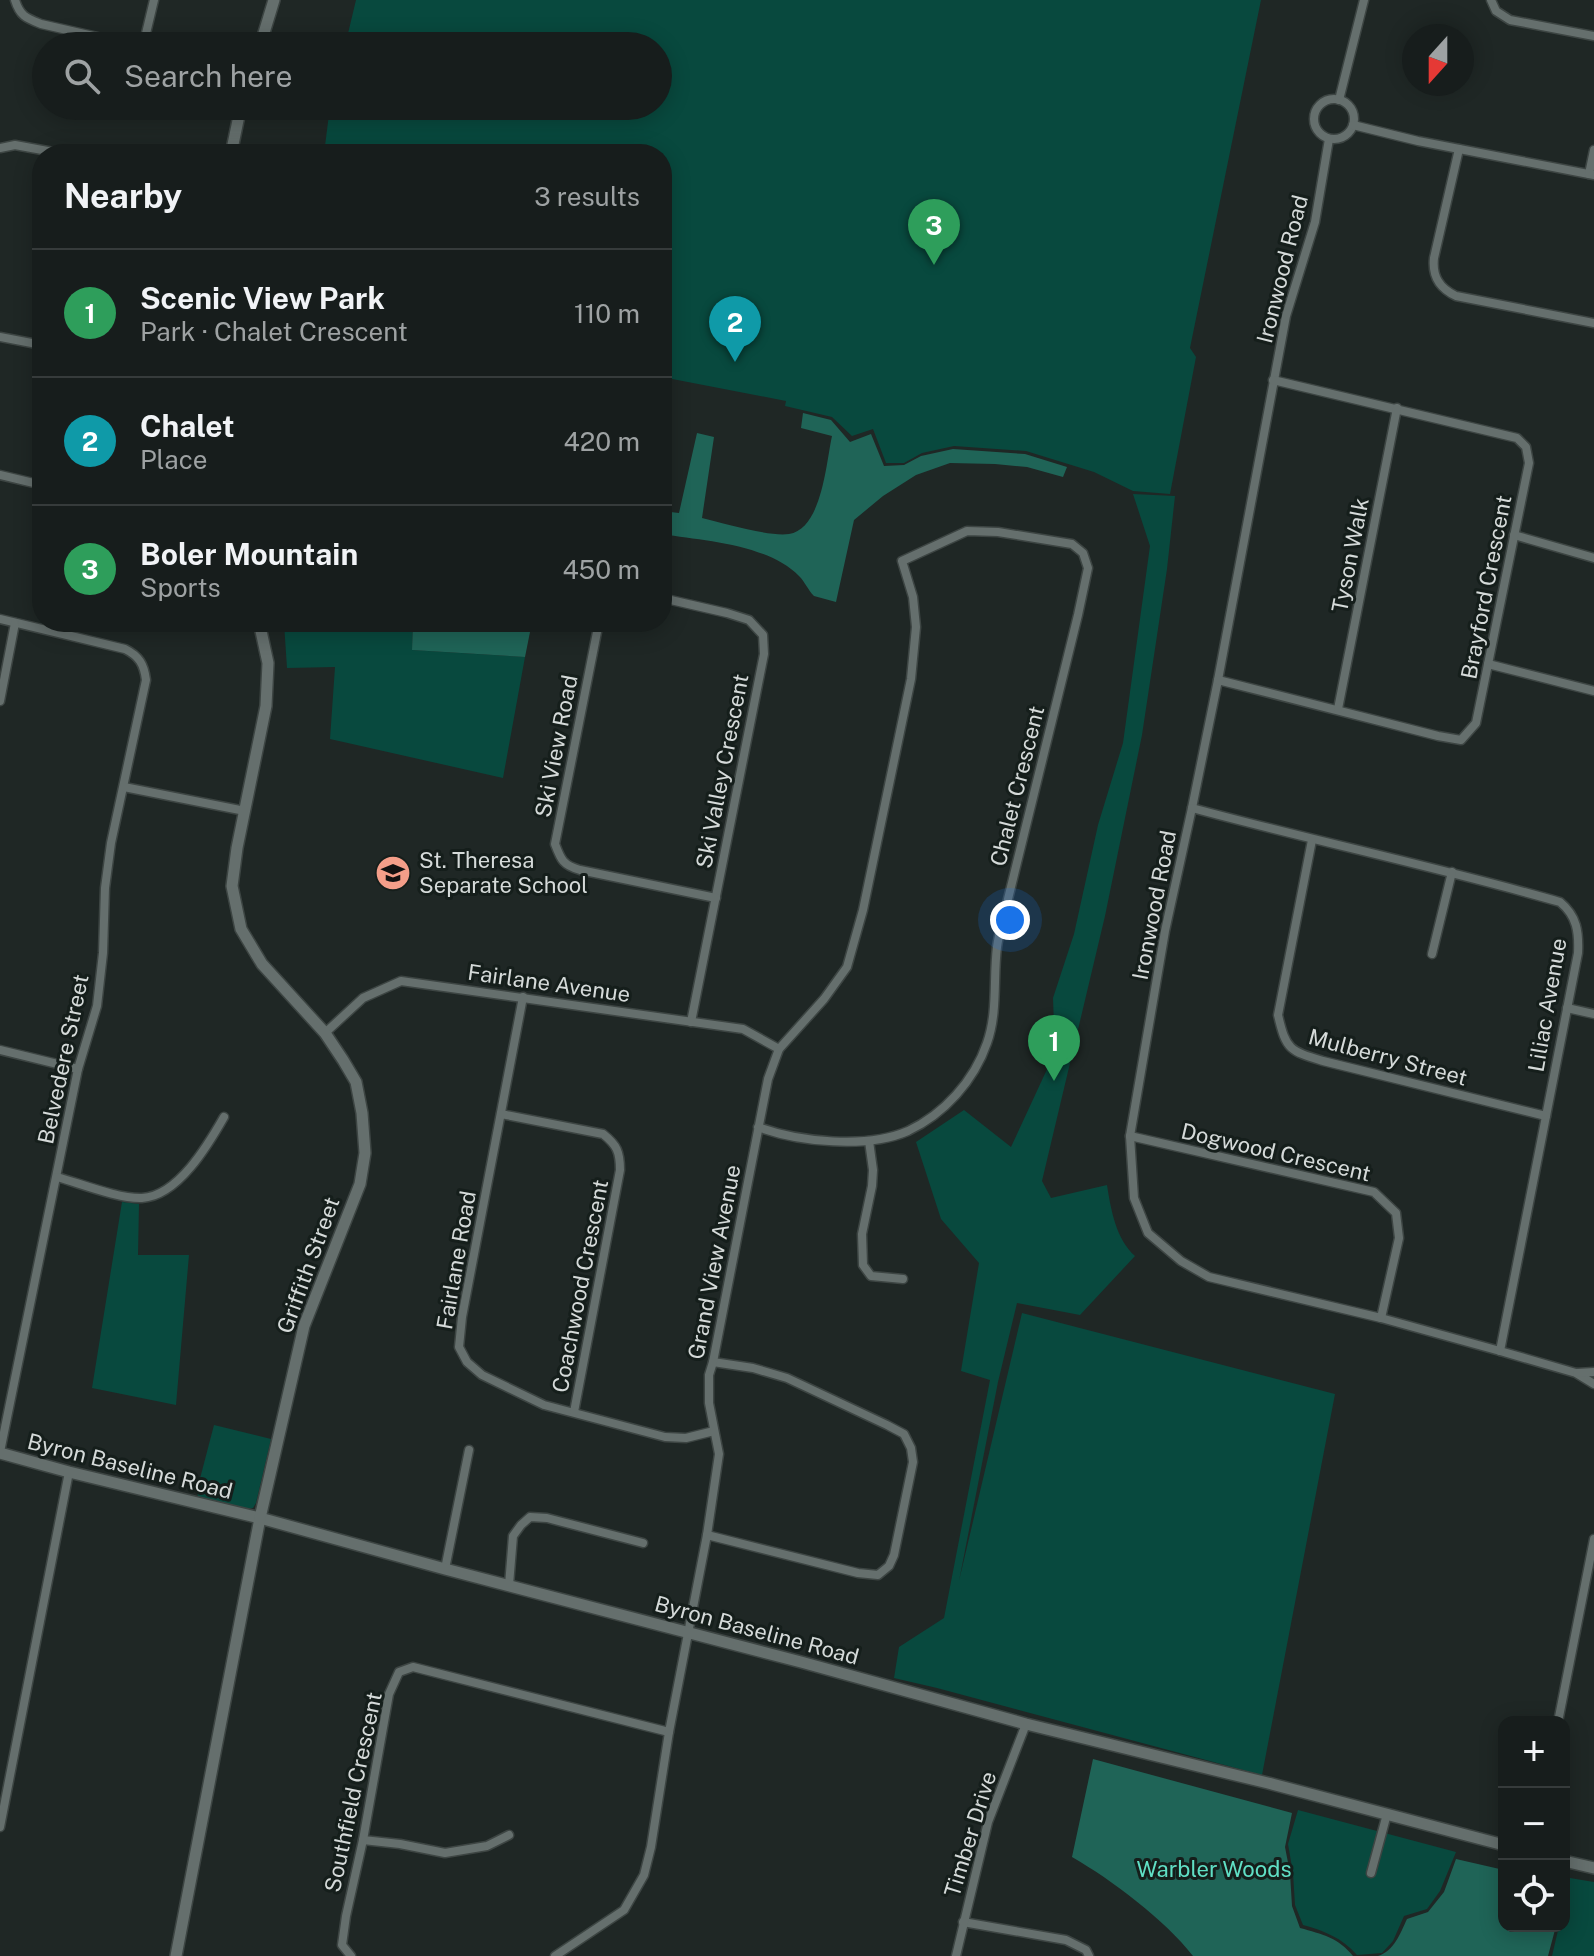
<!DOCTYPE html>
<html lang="en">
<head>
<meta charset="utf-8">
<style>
	:root { --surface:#171d1c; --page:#202625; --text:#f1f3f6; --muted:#9ea2a3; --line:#363b3b; --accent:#8c9099 }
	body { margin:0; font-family:"Public Sans",sans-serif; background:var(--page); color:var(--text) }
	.controls { position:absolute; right:24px; bottom:24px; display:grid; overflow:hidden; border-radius:16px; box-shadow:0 4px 20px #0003 }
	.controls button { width:72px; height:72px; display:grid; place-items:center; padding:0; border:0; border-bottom:2px solid var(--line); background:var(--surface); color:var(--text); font:40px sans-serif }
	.compass { position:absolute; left:1402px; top:24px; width:72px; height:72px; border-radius:50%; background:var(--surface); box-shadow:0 4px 20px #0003; rotate:201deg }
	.you { position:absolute; left:1010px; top:920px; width:28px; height:28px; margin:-20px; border:6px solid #fff; border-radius:50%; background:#1a73e8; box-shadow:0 0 0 12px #1a73e833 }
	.badge { display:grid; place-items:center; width:52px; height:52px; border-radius:50%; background:var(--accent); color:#fff; font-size:26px; font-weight:700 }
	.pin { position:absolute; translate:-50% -66px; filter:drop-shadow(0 2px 4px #0008) }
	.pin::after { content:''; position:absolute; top:42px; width:28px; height:24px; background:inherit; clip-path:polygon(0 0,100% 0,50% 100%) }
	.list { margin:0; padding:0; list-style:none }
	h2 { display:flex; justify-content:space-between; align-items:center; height:104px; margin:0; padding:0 32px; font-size:34px }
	h2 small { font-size:26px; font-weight:400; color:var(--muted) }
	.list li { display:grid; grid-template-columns:52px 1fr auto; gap:24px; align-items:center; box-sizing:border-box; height:128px; padding:0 32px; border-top:2px solid var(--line) }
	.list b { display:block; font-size:30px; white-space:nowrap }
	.list p { margin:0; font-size:26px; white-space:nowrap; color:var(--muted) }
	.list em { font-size:26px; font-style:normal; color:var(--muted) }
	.icon { flex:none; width:44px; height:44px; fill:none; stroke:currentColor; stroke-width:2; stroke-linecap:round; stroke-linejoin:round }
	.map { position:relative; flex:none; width:1594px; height:1956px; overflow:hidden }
	.search { position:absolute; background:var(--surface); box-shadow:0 4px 20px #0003; left:32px; top:32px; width:640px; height:88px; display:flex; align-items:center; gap:20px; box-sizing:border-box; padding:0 28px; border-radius:44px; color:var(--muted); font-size:30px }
	.panel { position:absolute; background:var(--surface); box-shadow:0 4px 20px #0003; left:32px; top:144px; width:640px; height:488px; border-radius:32px }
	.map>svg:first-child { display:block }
	.green { fill:#08493e }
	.forest { fill:#1f6457 }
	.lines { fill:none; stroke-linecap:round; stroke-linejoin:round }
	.street-casing { stroke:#3d4543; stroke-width:11 }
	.secondary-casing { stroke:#3d4543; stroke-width:14 }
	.street { stroke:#656f6d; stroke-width:8 }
	.secondary { stroke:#656f6d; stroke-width:11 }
	.labels { text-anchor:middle; stroke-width:6; stroke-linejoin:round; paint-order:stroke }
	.street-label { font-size:22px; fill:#d5dad9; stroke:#151e1b }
	.poi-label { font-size:22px; fill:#d5dad9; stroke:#151e1b; text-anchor:start }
	.park-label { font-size:22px; fill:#60dfc5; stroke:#151e1b }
</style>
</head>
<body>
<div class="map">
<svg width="1594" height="1956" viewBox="0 0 1594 1956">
	<rect width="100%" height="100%" fill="#1f2725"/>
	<g class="green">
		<path d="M 356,0 L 1261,0 L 1190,348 L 1196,357 L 1170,494 L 1133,491 L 1094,472 L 1026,451 L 954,446 L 922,453 L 904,463 L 886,463 L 873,429 L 852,436 L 832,417 L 785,406 L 786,401 L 662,377 L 662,154 L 324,154 L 330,106 L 658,106 L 658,46 L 345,46 Z"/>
		<path d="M 1133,494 L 1175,496 L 1167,569 L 1142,735 L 1105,916 L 1042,1181 L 1051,1198 L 1107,1185 C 1111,1210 1116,1239 1135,1256 L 1080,1315 L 1017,1303 L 998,1382 L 959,1581 L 1022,1313 L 1335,1394 L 1262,1775 L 937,1688 L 894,1678 L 899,1647 L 944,1618 L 990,1380 L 961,1371 L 979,1263 L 941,1219 L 916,1142 L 964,1110 L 1011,1147 L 1055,1052 L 1053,998 L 1074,934 L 1098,825 L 1123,743 L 1150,546 Z"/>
		<path d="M 413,622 L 412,650 L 525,657 L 503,778 L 330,739 L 335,667 L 287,668 L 284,623 Z"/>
		<path d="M 122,1202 L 139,1204 L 138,1255 L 189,1255 L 176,1405 L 92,1388 Z"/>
		<path d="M 214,1425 L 271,1439 L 256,1503 L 253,1508 L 248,1509 L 198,1497 L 197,1490 Z"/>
		<path d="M 1298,1810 L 1456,1852 L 1440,1891 L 1427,1909 L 1404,1916 L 1393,1941 L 1382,1953 L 1357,1955 C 1342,1938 1325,1931 1303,1925 L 1295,1905 L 1293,1873 L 1288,1844 Z"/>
		<path d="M 1564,1877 L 1594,1882 L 1594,1956 L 1552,1956 L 1559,1926 L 1564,1926 Z"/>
	</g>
	<g class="forest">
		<path d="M 803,413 L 831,420 L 850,442 L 871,434 L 884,466 L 904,465 L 921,456 L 953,449 L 1025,454 L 1067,467 L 1063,477 L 1027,467 L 995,464 L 950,463 L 916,475 L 883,496 L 854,520 L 836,602 L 814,596 C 808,590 805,582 799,576 C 767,544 705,541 662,534 L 662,511 L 679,513 L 697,433 L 714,437 L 702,518 C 723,523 769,537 789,534 C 822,529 826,463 832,436 L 801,428 Z"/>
		<path d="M 413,622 L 532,622 L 525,657 L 412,650 Z"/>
		<path d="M 1093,1759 L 1292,1813 L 1285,1847 L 1290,1873 L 1292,1906 L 1300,1928 C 1322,1934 1339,1938 1353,1956 L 1193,1956 C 1165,1920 1112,1880 1072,1857 Z"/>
		<path d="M 1456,1859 L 1504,1870 L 1504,1926 L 1556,1926 L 1548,1956 L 1378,1956 C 1394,1951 1400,1934 1407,1919 L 1428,1912 L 1444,1892 Z"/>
	</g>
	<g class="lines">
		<defs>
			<g id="street">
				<path d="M 15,0 C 20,16 26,18 41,24 L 137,46"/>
				<path d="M 1491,0 L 1496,11 L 1510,20 L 1594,36"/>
				<path d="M 143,46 L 154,0"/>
				<circle cx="1334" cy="119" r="20"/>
				<path d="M 1339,100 L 1364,0"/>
				<path d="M 1353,125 L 1418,141 L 1594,175"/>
				<path d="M 1329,139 L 1315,222 L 1286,316 L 1218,680 L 1192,808 L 1165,931 L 1130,1136 L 1134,1198 L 1148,1233 L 1181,1261 L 1209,1277 L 1381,1318 L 1500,1351 L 1576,1373 L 1594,1384"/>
				<path d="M 0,148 L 15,145 L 64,154"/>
				<path d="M 1459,149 L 1434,258 C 1432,276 1439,288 1456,296 L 1594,323"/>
				<path d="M 1589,174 L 1594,150"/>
				<path d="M 0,337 L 42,345"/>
				<path d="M 0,475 L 42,485"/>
				<path d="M 1514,535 L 1594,558"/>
				<path d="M 662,598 L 727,613 L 749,620 L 763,635 L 764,654 L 691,1022"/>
				<path d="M 0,619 L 125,649 C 139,656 144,664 146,680 L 111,843 L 105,888 L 103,953 L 97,1006 L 78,1069 L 0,1452"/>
				<path d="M 599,622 L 555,844 C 561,860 563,865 580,870 L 716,898"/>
				<path d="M 1488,664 L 1594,691"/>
				<path d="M 1218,680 L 1438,736 L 1461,740 L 1476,723 L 1529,463 L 1526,447 L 1517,438 L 1273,380"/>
				<path d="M 0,701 L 15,623"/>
				<path d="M 1338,709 L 1397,408"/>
				<path d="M 124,787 L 245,811"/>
				<path d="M 1192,808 C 1314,841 1438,867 1560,902 C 1577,916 1579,932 1578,953 L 1500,1351"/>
				<path d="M 1312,840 L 1278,1015 C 1286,1050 1290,1051 1323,1061 L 1546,1116"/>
				<path d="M 1432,954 L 1452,872"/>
				<path d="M 523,997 L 462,1317 L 459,1347 L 467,1362 L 482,1375 L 544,1405 L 665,1437 L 686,1438 L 714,1431"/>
				<path d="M 1567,1008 L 1594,1014"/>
				<path d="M 325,1033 L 363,998 L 401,981 L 743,1029 L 779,1049"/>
				<path d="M 0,1050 L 78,1069"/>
				<path d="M 501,1114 L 603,1134 C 617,1145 620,1152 620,1170 L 574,1412"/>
				<path d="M 1130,1136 L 1374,1192 L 1396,1213 L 1399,1238 L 1381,1318"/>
				<path d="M 869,1141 L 873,1170 L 872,1186 L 862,1234 L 863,1265 L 871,1276 L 903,1279"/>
				<path d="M 57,1177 C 79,1183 119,1199 142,1198 C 178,1196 208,1145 224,1117"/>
				<path d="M 1577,1373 L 1594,1372"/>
				<path d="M 707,1535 L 858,1573 L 878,1575 L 889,1566 L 894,1555 L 913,1462 L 911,1448 L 904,1434 L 887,1425 L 787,1378 L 753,1368 L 713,1362"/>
				<path d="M 445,1569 L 469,1450"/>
				<path d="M 509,1585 L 513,1536 L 521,1525 L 530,1517 L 547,1518 L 643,1543"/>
				<path d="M 1558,1722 L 1594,1539"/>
				<path d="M 0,1827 L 69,1472"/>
				<path d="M 363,1840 L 400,1844 L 445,1853 L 487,1846 L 509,1835"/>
				<path d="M 1371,1873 L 1387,1814"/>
				<path d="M 963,1922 L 1066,1940 L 1086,1950 L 1089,1956"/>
				<path d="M 351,1956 L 342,1945 L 346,1916 L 363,1840 L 389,1694 L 399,1672 L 413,1667 L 669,1732"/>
				<path d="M 555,1956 L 624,1910 L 644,1875 L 651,1847 L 669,1732 L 707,1535 L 719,1454 L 709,1403 L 709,1375 L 713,1362 L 768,1079 L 779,1049 L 824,999 L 847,967 L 863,910 L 911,679 L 916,627 L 913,597 L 902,561 L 967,531 L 998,532 L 1072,544 L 1083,553 L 1088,568 L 1078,615 C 1054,710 1031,805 1008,899 C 1005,915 999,931 997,947 C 993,979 998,1012 987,1043 C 974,1081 944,1114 908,1131 C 867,1149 799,1142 758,1127"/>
				<path d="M 956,1956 L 988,1822 L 1026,1724"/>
			</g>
			<g id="secondary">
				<path d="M 260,46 L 274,0"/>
				<path d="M 231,154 L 241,106"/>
				<path d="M 0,1453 L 69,1472 L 260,1518 L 445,1569 L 801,1662 L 1026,1724 L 1268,1783 L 1504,1845"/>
				<path d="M 1564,1861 L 1594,1868"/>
				<path d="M 176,1956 L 260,1518 L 304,1326 L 360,1184 L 365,1153 L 362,1113 L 356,1082 L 343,1060 L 325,1033 L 262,964 L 241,929 L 232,886 L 237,848 L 266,706 L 268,663 L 259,622"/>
			</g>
		</defs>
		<use href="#street" class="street-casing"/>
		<use href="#secondary" class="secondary-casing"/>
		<use href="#street" class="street"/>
		<use href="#secondary" class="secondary"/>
	</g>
	<defs>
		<symbol id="school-disc" viewBox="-11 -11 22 22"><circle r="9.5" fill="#f49e89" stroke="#151e1b"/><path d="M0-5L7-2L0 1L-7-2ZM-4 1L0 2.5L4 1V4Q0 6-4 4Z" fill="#111"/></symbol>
	</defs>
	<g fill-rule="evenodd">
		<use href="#school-disc" x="373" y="853" width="40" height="40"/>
	</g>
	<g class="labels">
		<g class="street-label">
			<text transform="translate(1282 269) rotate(-76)" y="8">Ironwood Road</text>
			<text transform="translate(1350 555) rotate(-79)" y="8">Tyson Walk</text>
			<text transform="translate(1486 587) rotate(-79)" y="8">Brayford Crescent</text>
			<text transform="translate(556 746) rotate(-79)" y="8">Ski View Road</text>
			<text transform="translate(722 771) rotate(-79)" y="8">Ski Valley Crescent</text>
			<text transform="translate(1017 786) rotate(-76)" y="8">Chalet Crescent</text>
			<text transform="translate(1154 905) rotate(-79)" y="8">Ironwood Road</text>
			<text transform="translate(549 983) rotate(8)" y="8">Fairlane Avenue</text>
			<text transform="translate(1547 1005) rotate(-80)" y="8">Liliac Avenue</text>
			<text transform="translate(1388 1057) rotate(15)" y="8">Mulberry Street</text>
			<text transform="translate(63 1059) rotate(-78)" y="8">Belvedere Street</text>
			<text transform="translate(1276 1152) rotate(13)" y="8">Dogwood Crescent</text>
			<text transform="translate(456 1260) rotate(-80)" y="8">Fairlane Road</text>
			<text transform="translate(714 1262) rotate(-79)" y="8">Grand View Avenue</text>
			<text transform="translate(308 1265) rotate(-70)" y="8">Griffith Street</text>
			<text transform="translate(580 1286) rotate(-79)" y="8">Coachwood Crescent</text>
			<text transform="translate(130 1466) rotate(14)" y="8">Byron Baseline Road</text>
			<text transform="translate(757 1630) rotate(15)" y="8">Byron Baseline Road</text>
			<text transform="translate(353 1792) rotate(-78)" y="8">Southfield Crescent</text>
			<text transform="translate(970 1834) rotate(-73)" y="8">Timber Drive</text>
		</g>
		<g class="poi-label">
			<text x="419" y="868">St. Theresa<tspan x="419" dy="25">Separate School</tspan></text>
		</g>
		<g class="park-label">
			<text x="1214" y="1877">Warbler Woods</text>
		</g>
	</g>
</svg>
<div class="controls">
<button>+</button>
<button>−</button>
<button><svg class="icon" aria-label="locate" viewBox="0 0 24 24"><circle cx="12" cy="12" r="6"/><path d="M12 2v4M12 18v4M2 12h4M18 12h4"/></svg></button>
</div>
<svg class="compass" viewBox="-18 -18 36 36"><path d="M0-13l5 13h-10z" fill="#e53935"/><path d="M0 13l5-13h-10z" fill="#9ea2a3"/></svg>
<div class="you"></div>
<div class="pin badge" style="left:1054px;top:1081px;background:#2e9e5b">1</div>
<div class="pin badge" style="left:735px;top:362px;background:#0f9aa8">2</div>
<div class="pin badge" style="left:934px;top:265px;background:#2e9e5b">3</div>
<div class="search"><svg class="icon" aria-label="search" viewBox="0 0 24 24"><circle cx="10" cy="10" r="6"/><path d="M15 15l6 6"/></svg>Search here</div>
<section class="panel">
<h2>Nearby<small>3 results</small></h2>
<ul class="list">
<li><span class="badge" style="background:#2e9e5b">1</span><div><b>Scenic View Park</b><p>Park · Chalet Crescent</p></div><em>110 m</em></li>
<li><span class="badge" style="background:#0f9aa8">2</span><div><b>Chalet</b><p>Place</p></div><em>420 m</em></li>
<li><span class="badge" style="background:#2e9e5b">3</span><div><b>Boler Mountain</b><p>Sports</p></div><em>450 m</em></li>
</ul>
</section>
</div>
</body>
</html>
